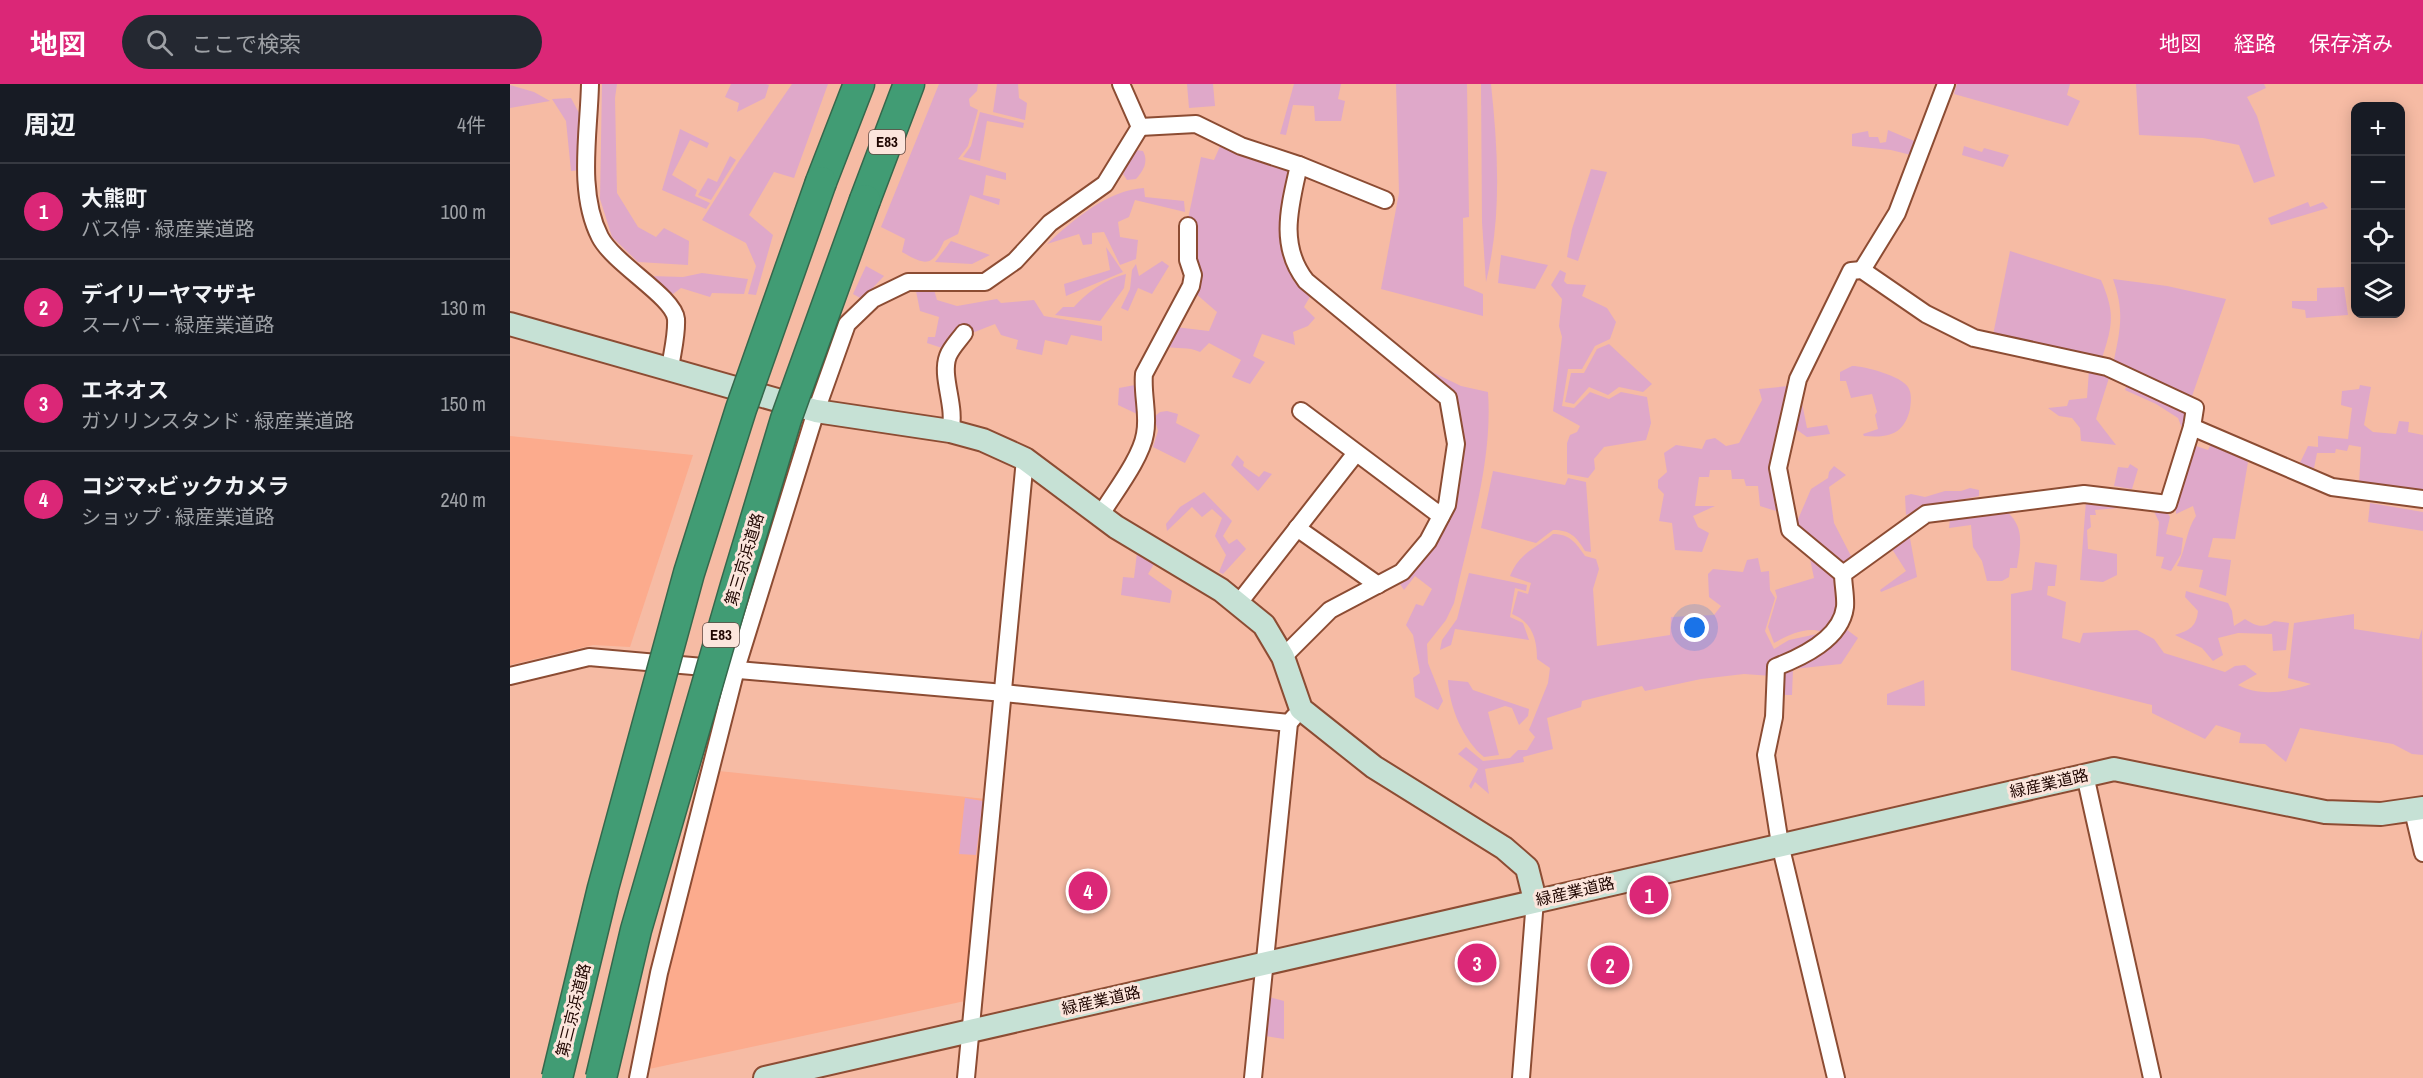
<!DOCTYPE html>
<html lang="ja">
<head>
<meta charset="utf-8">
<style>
	:root { --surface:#171b24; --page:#242831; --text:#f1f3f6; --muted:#9ea1a6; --line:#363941; --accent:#db2777 }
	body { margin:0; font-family:"Archivo Narrow","Noto Sans JP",sans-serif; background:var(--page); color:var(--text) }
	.controls { position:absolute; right:18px; top:18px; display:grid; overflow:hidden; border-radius:12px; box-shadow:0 3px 15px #0003 }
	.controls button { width:54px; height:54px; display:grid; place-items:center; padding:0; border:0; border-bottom:2px solid var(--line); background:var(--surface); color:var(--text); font:30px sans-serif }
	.you { position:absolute; left:1185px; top:544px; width:21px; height:21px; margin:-15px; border:4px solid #fff; border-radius:50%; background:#1a73e8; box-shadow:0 0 0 9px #1a73e833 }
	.badge { display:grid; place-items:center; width:39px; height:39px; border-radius:50%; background:var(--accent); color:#fff; font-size:20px; font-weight:700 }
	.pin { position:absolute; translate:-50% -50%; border:3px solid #fff; box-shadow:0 2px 6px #0006 }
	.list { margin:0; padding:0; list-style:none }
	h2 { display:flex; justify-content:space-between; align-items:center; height:78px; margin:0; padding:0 24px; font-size:26px }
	h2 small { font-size:20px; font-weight:400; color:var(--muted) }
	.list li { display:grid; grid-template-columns:39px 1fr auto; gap:18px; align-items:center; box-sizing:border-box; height:96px; padding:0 24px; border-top:2px solid var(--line) }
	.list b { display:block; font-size:22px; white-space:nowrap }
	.list p { margin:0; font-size:20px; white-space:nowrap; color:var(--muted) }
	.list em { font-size:20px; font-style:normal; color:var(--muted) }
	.icon { flex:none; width:33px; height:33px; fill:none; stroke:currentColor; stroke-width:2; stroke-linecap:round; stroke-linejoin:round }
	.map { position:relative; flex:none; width:1913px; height:994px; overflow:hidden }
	header { display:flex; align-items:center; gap:36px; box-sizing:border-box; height:84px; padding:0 30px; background:var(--accent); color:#fff }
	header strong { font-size:28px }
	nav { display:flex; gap:33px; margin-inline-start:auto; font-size:21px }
	.search { width:420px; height:54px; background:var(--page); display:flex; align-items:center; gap:15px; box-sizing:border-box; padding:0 21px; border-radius:33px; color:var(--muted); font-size:22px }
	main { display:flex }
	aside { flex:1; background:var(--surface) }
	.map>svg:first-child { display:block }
	.built { fill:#fcab8d }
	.green { fill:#dfa8c9 }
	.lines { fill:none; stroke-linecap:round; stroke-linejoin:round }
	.street-casing { stroke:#8c4c33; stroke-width:20 }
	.secondary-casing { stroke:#8c4c33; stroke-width:26 }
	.highway-casing { stroke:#35684c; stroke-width:33 }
	.street { stroke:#fff; stroke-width:16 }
	.secondary { stroke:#c6e1d5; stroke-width:22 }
	.highway { stroke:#419c74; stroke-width:30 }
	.highway-bridge-casing { stroke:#35684c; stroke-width:33; stroke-linecap:butt }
	.highway-bridge { stroke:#419c74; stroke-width:30 }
	.labels { text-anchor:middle; stroke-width:6; stroke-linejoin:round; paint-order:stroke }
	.shield { fill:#fce5dc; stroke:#614943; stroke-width:1.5 }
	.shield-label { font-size:15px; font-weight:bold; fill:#1f0601 }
	.street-label { font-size:16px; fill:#1f0601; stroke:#fce5dc }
</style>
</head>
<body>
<header>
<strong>地図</strong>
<div class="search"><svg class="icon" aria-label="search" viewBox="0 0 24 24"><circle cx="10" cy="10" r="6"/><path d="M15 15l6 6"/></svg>ここで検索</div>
<nav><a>地図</a><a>経路</a><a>保存済み</a></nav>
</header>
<main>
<aside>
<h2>周辺<small>4件</small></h2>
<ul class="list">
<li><span class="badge">1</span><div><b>大熊町</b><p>バス停 · 緑産業道路</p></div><em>100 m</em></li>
<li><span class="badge">2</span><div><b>デイリーヤマザキ</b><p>スーパー · 緑産業道路</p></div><em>130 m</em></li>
<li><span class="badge">3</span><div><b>エネオス</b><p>ガソリンスタンド · 緑産業道路</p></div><em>150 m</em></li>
<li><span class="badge">4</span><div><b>コジマ×ビックカメラ</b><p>ショップ · 緑産業道路</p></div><em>240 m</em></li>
</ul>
</aside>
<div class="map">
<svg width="1913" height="994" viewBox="0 0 1913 994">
	<rect width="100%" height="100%" fill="#f6bba4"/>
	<g class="built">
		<path d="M 0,352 L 183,371 L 120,563 L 83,561 L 0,581 Z"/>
		<path d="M 209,687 L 476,715 L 455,917 L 139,985 L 152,910 Z"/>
	</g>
	<g class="green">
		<path d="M 92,0 L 107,0 L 105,14 L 107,109 L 128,143 L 146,153 L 154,144 L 179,157 L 178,181 L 128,178 L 102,153 L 90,115 Z"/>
		<path d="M 221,0 L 256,0 L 259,1 L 255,14 L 227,28 L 229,19 L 215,13 Z"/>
		<path d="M 282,0 L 318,0 L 284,94 L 264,88 L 239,131 L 263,151 L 246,211 L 238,210 L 246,182 L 236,159 L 192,136 L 229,77 Z"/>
		<path d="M 429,0 L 468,0 L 467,7 L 459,15 L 460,22 L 468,26 L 458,62 L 448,75 L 496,89 L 496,96 L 476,91 L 473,111 L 490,115 L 489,121 L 460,111 L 448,150 L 434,157 C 422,184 415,181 392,168 L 395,155 L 371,143 Z"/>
		<path d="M 487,0 L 508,0 L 509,14 L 517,19 L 515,36 L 483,28 Z"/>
		<path d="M 677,0 L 703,0 L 705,22 L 679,24 Z"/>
		<path d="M 784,0 L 831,0 L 828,15 L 835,17 L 831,37 L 805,37 L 804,22 L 783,21 L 776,51 L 770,50 Z"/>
		<path d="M 886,0 L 957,0 L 959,133 L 953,134 L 954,202 L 973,210 L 973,232 L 871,205 L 889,109 Z"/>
		<path d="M 971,0 L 981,0 C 988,67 992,132 976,198 L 972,138 Z"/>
		<path d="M 1447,0 L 1560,0 L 1557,11 L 1570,17 L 1558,42 L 1444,10 Z"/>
		<path d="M 1626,0 L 1754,0 L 1756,4 L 1737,13 L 1747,32 L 1765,92 L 1744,99 L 1729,61 L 1693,54 L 1629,51 Z"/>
		<path d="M 0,1 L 24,8 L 40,17 L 0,24 Z"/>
		<path d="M 61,14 L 69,29 L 71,86 L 61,87 L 56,37 L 42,15 Z"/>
		<path d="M 470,28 L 514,39 L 513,44 L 477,37 L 470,77 L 453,73 L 461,62 Z"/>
		<path d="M 170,45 L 199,59 L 197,64 L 180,56 L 162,91 L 187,106 L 185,112 L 200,119 L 196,125 L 152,106 Z"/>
		<path d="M 1378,46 L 1409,59 L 1401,71 L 1381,66 L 1342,62 L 1342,50 L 1358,47 L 1359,53 L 1368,53 L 1370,59 L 1376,58 Z"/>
		<path d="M 711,60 L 783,86 L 774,132 L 782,195 L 801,211 L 794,223 L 805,234 L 798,242 L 783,248 L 785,261 L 752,250 L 743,272 L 755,278 L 740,300 L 722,293 L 731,276 L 699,259 L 690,268 C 678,262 667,266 655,262 L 665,243 L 699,247 L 707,228 L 685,209 L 678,135 L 691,73 L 704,76 Z"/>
		<path d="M 1454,62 L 1472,68 L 1474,64 L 1499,71 L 1493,83 L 1452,71 Z"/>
		<path d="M 626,66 L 633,67 C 639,78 633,87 626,95 L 617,96 L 613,90 Z"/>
		<path d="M 220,72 L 226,76 L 201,116 L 188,111 L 198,94 L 207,98 Z"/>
		<path d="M 1081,85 L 1097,88 L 1068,177 L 1057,173 L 1062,145 Z"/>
		<path d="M 634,104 L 635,113 L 674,117 L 675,128 L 625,116 L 619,133 L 608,138 L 610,153 L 628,156 L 626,175 L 610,181 L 594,148 L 582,149 L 582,160 L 573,161 L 569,150 L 537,160 C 563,136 598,106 634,104 Z"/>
		<path d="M 1798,118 L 1800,123 L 1813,118 L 1818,124 L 1761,141 L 1758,134 Z"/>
		<path d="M 441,157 L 480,171 L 462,180 L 425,178 Z"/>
		<path d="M 596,163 L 613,188 L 556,212 L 554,200 L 600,186 Z"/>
		<path d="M 1500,167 L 1591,196 C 1605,229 1603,240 1592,274 L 1483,251 Z"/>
		<path d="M 991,171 L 1038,181 L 1025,205 L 988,199 Z"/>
		<path d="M 652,177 L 659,182 L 642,210 L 628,204 L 618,227 L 611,224 L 620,205 L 622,186 L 626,180 L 629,192 Z"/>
		<path d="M 356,182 L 374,192 L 352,215 L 343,210 Z"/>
		<path d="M 1050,186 L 1056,189 L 1054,197 L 1057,200 L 1076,201 L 1072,212 L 1097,224 L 1106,238 L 1100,255 L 1085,262 L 1072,285 L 1058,285 L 1052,322 L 1064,324 L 1080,308 L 1099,315 L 1111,308 L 1137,313 L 1141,339 L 1136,356 L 1094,363 L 1084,375 L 1085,385 L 1078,394 L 1057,390 L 1057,359 L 1060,351 L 1067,348 L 1070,342 L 1043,327 L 1052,253 L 1049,242 L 1052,215 L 1041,201 Z"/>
		<path d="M 192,189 L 238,195 L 234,210 L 202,209 L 200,213 L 171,204 L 163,210 L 140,192 L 173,193 Z"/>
		<path d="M 616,190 L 614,204 L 590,237 L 545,231 L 553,223 L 564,223 C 577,208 596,195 616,190 Z"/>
		<path d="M 1603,195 L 1657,202 L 1716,215 L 1681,315 L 1604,276 C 1611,243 1614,227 1603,195 Z"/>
		<path d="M 405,202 L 423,202 L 427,216 L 447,222 L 487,215 L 491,219 L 524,216 L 534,232 L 592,242 L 592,257 L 561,251 L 557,261 L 535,256 L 532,271 L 506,265 L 508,256 L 491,251 L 485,240 L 462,249 L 435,265 L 417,259 L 418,253 L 425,253 L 429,233 L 410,227 Z"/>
		<path d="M 1834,203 L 1838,231 L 1796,234 L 1795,226 L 1782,224 L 1782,217 L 1807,217 L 1807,204 Z"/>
		<path d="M 1099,260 L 1142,300 L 1133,308 L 1109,303 L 1098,311 L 1079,303 L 1064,320 L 1055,318 L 1061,289 L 1074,289 L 1087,265 Z"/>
		<path d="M 1342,282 C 1355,282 1391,292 1398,303 C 1402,309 1401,318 1400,325 C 1394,351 1378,354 1354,352 L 1353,350 L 1368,345 L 1365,331 L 1367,328 L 1362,310 L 1341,314 L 1336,297 L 1330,297 L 1330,288 Z"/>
		<path d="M 918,286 L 951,302 L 978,308 C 983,379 959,450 944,519 L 936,536 L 917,560 L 918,579 L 933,617 L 928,626 L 905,613 L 903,594 L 910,589 L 903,551 L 896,541 L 906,520 L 913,522 L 922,505 L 905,492 L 894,506 L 888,497 L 921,460 L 949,359 L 916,288 Z"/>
		<path d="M 1579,286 L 1593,289 L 1599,294 L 1586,335 L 1606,361 L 1571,357 L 1570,344 L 1562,334 L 1549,332 L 1538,324 L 1557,322 L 1559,316 L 1577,314 Z"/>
		<path d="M 1617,300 L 1677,330 L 1673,347 L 1668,334 L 1646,320 L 1615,306 Z"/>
		<path d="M 625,301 L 627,330 L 608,321 L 609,304 Z"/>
		<path d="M 1850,301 L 1861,303 L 1854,341 L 1863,348 L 1886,350 L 1889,337 L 1899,338 L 1898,348 L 1913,351 L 1913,407 L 1849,400 L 1851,363 L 1839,361 L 1837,367 L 1826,365 L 1825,369 L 1807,369 L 1804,384 L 1789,381 L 1798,362 L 1808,363 L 1808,352 L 1838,355 L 1842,324 L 1831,321 L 1832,307 L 1849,305 Z"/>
		<path d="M 1279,302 L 1272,429 L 1250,422 L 1248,402 L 1236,402 L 1234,395 L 1222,395 L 1221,386 L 1200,386 L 1199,393 L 1189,393 L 1185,422 L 1205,422 L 1183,432 L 1188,443 L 1199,449 L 1192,468 L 1165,466 L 1162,439 L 1149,437 L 1154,410 L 1148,404 L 1148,396 L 1157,388 L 1154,369 L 1166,361 L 1192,365 L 1196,356 L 1205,354 L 1216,362 L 1229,359 L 1252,316 L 1249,305 Z"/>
		<path d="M 1291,314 L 1297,344 L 1317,341 L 1320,350 L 1297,353 L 1283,343 Z"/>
		<path d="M 657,327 L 668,330 L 666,339 L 690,351 L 675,379 L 643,363 L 648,347 L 644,333 L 650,328 Z"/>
		<path d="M 1701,360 L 1738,378 L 1725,455 L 1703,454 L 1698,473 L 1721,476 L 1716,512 L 1689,503 L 1693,486 L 1667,482 C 1676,466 1676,446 1686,432 L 1683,422 L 1666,430 L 1666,417 L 1683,361 L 1698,366 Z"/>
		<path d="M 727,371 L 734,378 L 733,382 L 749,393 L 754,387 L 762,390 L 748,407 L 721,381 Z"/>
		<path d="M 1620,380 L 1628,385 L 1622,405 L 1604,402 L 1608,383 L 1618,384 Z"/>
		<path d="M 1324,382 L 1336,391 L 1319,403 L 1324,439 L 1341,472 L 1332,481 L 1286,440 L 1301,405 L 1318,394 L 1319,388 Z"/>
		<path d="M 983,387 L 1055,401 L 1058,394 L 1076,398 L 1081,468 L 1075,467 C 1066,452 1060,446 1043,446 L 1026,459 L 971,444 Z"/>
		<path d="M 1460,404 L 1469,406 L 1469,412 L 1411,424 L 1396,431 L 1395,412 L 1401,410 L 1415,413 L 1435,407 L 1451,407 Z"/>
		<path d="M 694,408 L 722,437 L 713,452 L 719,460 L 727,455 L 736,465 L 713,490 L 709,488 L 716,471 L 705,452 L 712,434 L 702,425 L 692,433 L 682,423 L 657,447 L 656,440 L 670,423 Z"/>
		<path d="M 1576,417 L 1631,422 L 1585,426 L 1586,431 L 1580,431 L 1581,443 L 1577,446 L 1578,465 L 1607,470 L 1607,491 L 1593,498 L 1570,496 Z"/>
		<path d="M 1860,419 L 1913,428 L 1913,447 L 1858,438 Z"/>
		<path d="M 1494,425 C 1515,442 1511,459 1507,484 L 1500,484 L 1499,493 L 1492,497 L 1477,497 L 1472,477 L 1463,463 L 1461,441 L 1439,444 L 1440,435 L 1445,431 Z"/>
		<path d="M 1643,425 L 1655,425 L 1660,433 L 1656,450 L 1673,454 L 1671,470 L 1661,487 L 1651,484 L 1654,473 L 1646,472 L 1649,438 Z"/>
		<path d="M 1399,449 L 1407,493 L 1371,508 L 1370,506 L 1396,487 L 1382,465 Z"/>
		<path d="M 1043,450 C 1060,450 1066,459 1075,472 L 1086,475 L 1089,485 L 1083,505 L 1087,562 L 1160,551 L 1161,533 L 1204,531 L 1211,522 L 1199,513 L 1198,490 L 1203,485 L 1233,488 L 1237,476 L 1248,474 L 1251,488 L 1259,487 L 1260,506 L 1265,514 L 1255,547 L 1264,565 L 1279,556 L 1307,550 L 1314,554 L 1262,592 L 1234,590 L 1191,595 L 1135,607 L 1132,602 L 1072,617 L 1071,623 L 1037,634 L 1043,665 L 1013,673 L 1014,678 L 975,685 L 979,710 L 965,698 L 961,705 L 959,702 L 968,685 L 948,670 L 956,663 L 973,677 L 1000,674 L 1008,666 L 1017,666 L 1025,653 L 1019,646 L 1038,599 L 1040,584 L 1027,575 C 1027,555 1022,538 1002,530 L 1008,507 L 1018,510 L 1021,499 L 1000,492 C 1010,468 1024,466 1043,450 Z"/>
		<path d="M 627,469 L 644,480 L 638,490 L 662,507 L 660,519 L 611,511 L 613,493 L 624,494 Z"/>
		<path d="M 1303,473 L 1324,494 L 1328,524 L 1312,548 C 1297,542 1278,551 1264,559 L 1258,543 L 1267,513 L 1265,506 L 1304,494 L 1300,475 Z"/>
		<path d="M 1525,478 L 1547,481 L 1545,502 L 1538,502 L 1537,511 L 1556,518 L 1552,554 L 1570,559 L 1573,549 L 1627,546 L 1644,555 L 1654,569 L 1715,588 L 1725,582 L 1735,581 L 1747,590 L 1728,601 C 1750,613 1778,608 1801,600 L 1778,594 L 1784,539 L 1844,530 L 1844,545 L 1909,555 L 1912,545 L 1913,671 L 1902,670 L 1883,660 L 1790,644 L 1776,678 L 1755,660 L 1729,659 L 1731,649 L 1706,641 L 1695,655 L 1642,629 L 1642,621 L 1501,586 L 1501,510 L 1522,506 Z"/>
		<path d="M 959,489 L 1017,501 L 1016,507 L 1005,504 L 1000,533 L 1013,539 L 1019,556 L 945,545 L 941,561 L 930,566 L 932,556 L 947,535 Z"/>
		<path d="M 1676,507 L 1718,519 L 1722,527 L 1724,542 L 1735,535 C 1746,542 1753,545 1764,537 L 1779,539 L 1776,566 L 1763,567 L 1762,550 L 1728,549 L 1708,554 L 1713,571 L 1703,577 L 1692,564 L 1665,551 C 1680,546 1686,543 1688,527 L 1675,513 Z"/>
		<path d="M 1332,542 L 1348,554 L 1331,580 L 1283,585 L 1282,611 L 1270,611 L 1270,586 Z"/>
		<path d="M 938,596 L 958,598 L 963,606 L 1019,625 L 1018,632 L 1009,641 L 1002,624 L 995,622 L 978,628 L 989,671 L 974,673 C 953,656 939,622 938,596 Z"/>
		<path d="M 1414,596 L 1415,622 L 1377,621 L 1377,610 Z"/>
		<path d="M 455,714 L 473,717 L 466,771 L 449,770 Z"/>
		<path d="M 759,913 L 774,917 L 774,955 L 755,952 Z"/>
	</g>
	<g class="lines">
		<defs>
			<g id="street">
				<path d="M 80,0 C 79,49 67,108 90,153 C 104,180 164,213 166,235 C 167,251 162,269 160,285"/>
				<path d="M 611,0 L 630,43"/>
				<path d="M 630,43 L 686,40 L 731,62 L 789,81 C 780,122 768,161 796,197 L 938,314 L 946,360 L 937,421 L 918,457 L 892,488 L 820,526 L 773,573"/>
				<path d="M 789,81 L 875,116"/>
				<path d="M 1352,186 L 1387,129 L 1436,0"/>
				<path d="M 791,327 L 931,432"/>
				<path d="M 1682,343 L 1822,403 L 1913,415"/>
				<path d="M 440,347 C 447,323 430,293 438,272 C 441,264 449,256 454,249"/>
				<path d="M 590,432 C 603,410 631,375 635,350 C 639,331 632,310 634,290 L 681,202 L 683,191 L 678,176 L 678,142"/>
				<path d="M 787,444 L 868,501"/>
				<path d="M 728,520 L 846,369"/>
				<path d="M 0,592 L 79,573 L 494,609 L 779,639"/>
				<path d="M 1575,691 L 1642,994"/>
				<path d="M 1903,727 L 1913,769"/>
				<path d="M 128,994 L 149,889 L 226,585 L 306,327 L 337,240 L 363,215 L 398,198 L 475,198 L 505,177 L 540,139 L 595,100 L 630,43"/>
				<path d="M 456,994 L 515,375"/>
				<path d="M 743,994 L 779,639 L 784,633"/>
				<path d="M 1011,994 L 1025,816"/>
				<path d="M 1326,994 L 1270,760 L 1256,671 L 1264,633 L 1266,583 C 1292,573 1331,555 1335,523 C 1336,513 1333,500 1333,490 L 1416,430 L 1574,410 L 1658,420 L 1682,343 L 1685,324 L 1597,283 L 1464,254 L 1416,230 L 1352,186 L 1341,187 L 1288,295 L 1268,384 L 1280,446 L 1333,490"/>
			</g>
			<g id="secondary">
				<path d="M 0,240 L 306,327 L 440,347 L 473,356 L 515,375 L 606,443 L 711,506 L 754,541 L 773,573 L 791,625 L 864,683 L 994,764 L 1017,784 L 1025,816"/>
				<path d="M 255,994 L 1604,685 L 1815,728 L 1871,730 L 1913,724"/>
			</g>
			<g id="highway">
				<path d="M 311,98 L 349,0"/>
				<path d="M 355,116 L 399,0"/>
			</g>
		</defs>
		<use href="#street" class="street-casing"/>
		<use href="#secondary" class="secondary-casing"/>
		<use href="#highway" class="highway-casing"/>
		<use href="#street" class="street"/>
		<use href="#secondary" class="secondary"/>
		<use href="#highway" class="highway"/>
		<defs>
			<g id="highway-bridge">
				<path d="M 47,994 L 93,804 L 179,489 L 231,325 L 311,98"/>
				<path d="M 91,994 L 126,846 L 226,501 L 276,335 L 355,116"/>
			</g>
		</defs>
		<use href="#highway-bridge" class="highway-bridge-casing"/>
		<use href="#highway-bridge" class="highway-bridge"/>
	</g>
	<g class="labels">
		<g class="shield">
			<rect x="359" y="46" width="36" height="24" rx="4.5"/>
			<rect x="193" y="539" width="36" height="24" rx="4.5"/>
		</g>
		<g class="shield-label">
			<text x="377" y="63">E83</text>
			<text x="211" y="556">E83</text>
		</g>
		<g class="street-label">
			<text transform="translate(234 475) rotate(-73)" y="6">第三京浜道路</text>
			<text transform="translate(1539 699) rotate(-13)" y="6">緑産業道路</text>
			<text transform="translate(1065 807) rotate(-13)" y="6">緑産業道路</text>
			<text transform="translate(591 916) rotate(-13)" y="6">緑産業道路</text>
			<text transform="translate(63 926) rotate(-76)" y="6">第三京浜道路</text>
		</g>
	</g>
</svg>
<div class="controls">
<button>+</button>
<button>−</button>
<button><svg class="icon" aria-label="locate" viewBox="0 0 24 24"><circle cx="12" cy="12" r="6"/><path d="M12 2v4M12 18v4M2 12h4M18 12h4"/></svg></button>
<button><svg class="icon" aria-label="layers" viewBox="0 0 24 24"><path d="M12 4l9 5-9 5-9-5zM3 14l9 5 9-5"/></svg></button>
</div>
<div class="you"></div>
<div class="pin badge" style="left:1139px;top:811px">1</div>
<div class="pin badge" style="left:1100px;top:881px">2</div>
<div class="pin badge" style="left:967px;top:879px">3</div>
<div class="pin badge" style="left:578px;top:807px">4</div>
</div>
</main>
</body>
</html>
